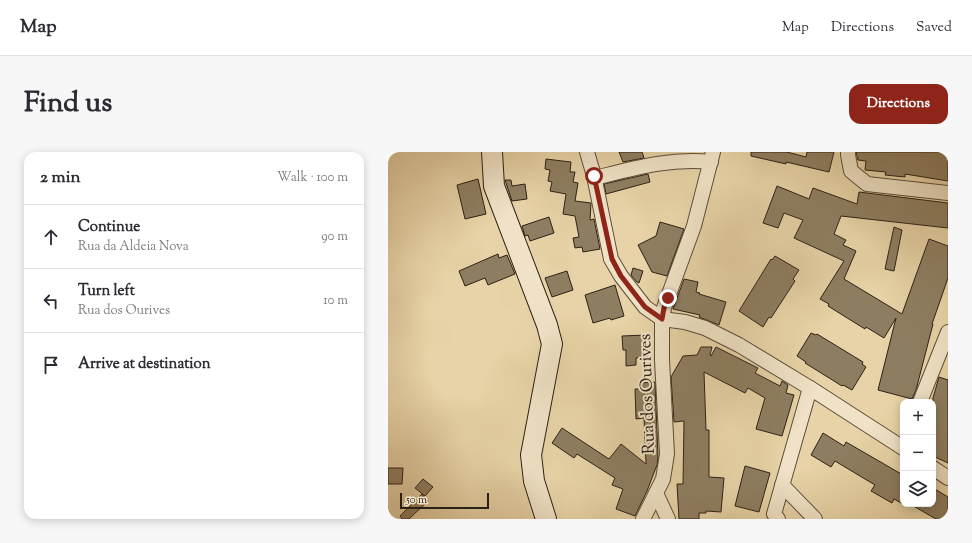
<!DOCTYPE html>
<html lang="en">
<head>
<meta charset="utf-8">
<style>
	:root { --surface:#fff; --page:#f7f7f7; --text:#2b2b33; --muted:#7c7c81; --line:#e1e1e2; --accent:#8f2418 }
	body { margin:0; font-family:"Sorts Mill Goudy",serif; background:var(--page); color:var(--text) }
	.controls { position:absolute; right:12px; bottom:12px; display:grid; overflow:hidden; border-radius:8px; box-shadow:0 2px 10px #0003 }
	.controls button { width:36px; height:36px; display:grid; place-items:center; padding:0; border:0; border-bottom:1px solid var(--line); background:var(--surface); color:var(--text); font:20px sans-serif }
	.scale { position:absolute; left:12px; bottom:10px; width:89px; box-sizing:border-box; padding-left:4px; border:2px solid #2d2116; border-top:0; font-size:11px; line-height:14px; white-space:nowrap; color:#2d2116; -webkit-text-stroke:3px #efe2c6; paint-order:stroke }
	.stop { position:absolute; width:12px; height:12px; margin:-9px; border:3px solid #8f2418; border-radius:50%; background:#fff }
	.stop.end { background:#8f2418; border-color:#fff; box-shadow:0 1px 4px #0008 }
	.list { margin:0; padding:0; list-style:none }
	h2 { display:flex; justify-content:space-between; align-items:center; height:52px; margin:0; padding:0 16px; font-size:17px }
	h2 small { font-size:13px; font-weight:400; color:var(--muted) }
	.list li { display:grid; grid-template-columns:26px 1fr auto; gap:12px; align-items:center; box-sizing:border-box; height:64px; padding:0 16px; border-top:1px solid var(--line) }
	.list b { display:block; font-size:15px; white-space:nowrap }
	.list p { margin:0; font-size:13px; white-space:nowrap; color:var(--muted) }
	.list em { font-size:13px; font-style:normal; color:var(--muted) }
	.icon { flex:none; width:22px; height:22px; fill:none; stroke:currentColor; stroke-width:2; stroke-linecap:round; stroke-linejoin:round }
	.map { position:relative; flex:none; width:560px; height:367px; overflow:hidden; border-radius:12px }
	header { display:flex; align-items:center; gap:24px; box-sizing:border-box; height:56px; padding:0 20px; background:var(--surface); border-bottom:1px solid var(--line) }
	header strong { font-size:19px }
	nav { display:flex; gap:22px; margin-inline-start:auto; font-size:14px }
	.intro { display:flex; align-items:center; justify-content:space-between; box-sizing:border-box; height:96px; padding:0 24px }
	h1 { margin:0; font-size:28px }
	.button { padding:10px 18px; border-radius:12px; background:var(--accent); color:#fff; font-size:14px; font-weight:700 }
	main { display:flex; gap:24px; padding:0 24px }
	aside { flex:1; background:var(--surface); border-radius:12px; box-shadow:0 2px 10px #0003 }
	.map>svg:first-child { display:block }
	.building { fill:#8e7e61; stroke:#2d2116 }
	.lines { fill:none; stroke-linecap:round; stroke-linejoin:round }
	.street-casing { stroke:#5c4e3a; stroke-width:16 }
	.secondary-casing { stroke:#2d2116; stroke-width:22 }
	.street { stroke:#efe2c6; stroke-width:14 }
	.secondary { stroke:#efe2c6; stroke-width:20 }
	.route { stroke:#8f2418; stroke-width:5 }
	.labels { text-anchor:middle; stroke-width:4; stroke-linejoin:round; paint-order:stroke }
	.street-label { font-size:17px; fill:#2d2116; stroke:#efe2c6 }
</style>
</head>
<body>
<header>
<strong>Map</strong>
<nav><a>Map</a><a>Directions</a><a>Saved</a></nav>
</header>
<div class="intro"><h1>Find us</h1><a class="button">Directions</a></div>
<main>
<aside>
<h2>2 min<small>Walk · 100 m</small></h2>
<ul class="list">
<li><svg class="icon" aria-label="ahead" viewBox="0 0 24 24"><path d="M12 20V5M6 11l6-6 6 6"/></svg><div><b>Continue</b><p>Rua da Aldeia Nova</p></div><em>90 m</em></li>
<li><svg class="icon" aria-label="left" viewBox="0 0 24 24"><path d="M17 20v-9H6M10 6l-5 5 5 5"/></svg><div><b>Turn left</b><p>Rua dos Ourives</p></div><em>10 m</em></li>
<li><svg class="icon" aria-label="arrive" viewBox="0 0 24 24"><path d="M6 21V4h12l-3 4 3 4H6"/></svg><div><b>Arrive at destination</b></div></li>
</ul>
</aside>
<div class="map">
<svg width="560" height="367" viewBox="0 0 560 367">
	<rect width="100%" height="100%" fill="#e7d3a7"/>
	<filter id="stains"><feTurbulence type="fractalNoise" baseFrequency=".005" numOctaves="4"/><feColorMatrix values="0 0 0 0 .2 0 0 0 0 .09 0 0 0 0 .02 0 0 0 .5 -.17"/></filter>
	<radialGradient id="worn" r=".72"><stop offset=".6" stop-color="#630" stop-opacity="0"/><stop offset="1" stop-color="#630" stop-opacity=".3"/></radialGradient>
	<g class="building">
		<path d="M 231,0 L 254,0 L 256,6 L 235,10 Z"/>
		<path d="M 363,0 L 399,0 L 418,5 L 419,0 L 446,0 L 441,20 L 398,10 L 398,12 L 363,4 Z"/>
		<path d="M 468,0 L 558,0 L 558,3 L 560,3 L 560,29 L 517,22 L 517,25 L 497,23 L 498,20 L 477,18 L 478,9 L 470,8 Z"/>
		<path d="M 158,7 L 183,10 L 182,20 L 187,20 L 185,30 L 190,31 L 187,49 L 203,51 L 202,68 L 206,67 L 212,97 L 195,100 L 194,95 L 187,96 L 185,86 L 191,85 L 187,64 L 175,62 L 178,42 L 162,39 L 164,30 L 160,29 L 162,18 L 157,17 Z"/>
		<path d="M 260,22 L 262,30 L 218,42 L 216,32 Z"/>
		<path d="M 90,27 L 98,62 L 77,67 L 69,33 Z"/>
		<path d="M 117,28 L 123,28 L 124,34 L 137,32 L 139,47 L 124,49 Z"/>
		<path d="M 389,34 L 421,47 L 425,36 L 469,52 L 471,40 L 560,51 L 560,76 L 453,64 L 446,82 L 458,88 L 455,93 L 468,99 L 456,127 L 514,162 L 541,87 L 560,94 L 560,126 L 544,172 L 545,172 L 528,238 L 524,247 L 490,238 L 508,166 L 496,186 L 478,175 L 477,177 L 440,154 L 441,152 L 432,147 L 456,109 L 406,86 L 415,68 L 396,61 L 390,76 L 375,71 Z"/>
		<path d="M 161,65 L 166,81 L 142,89 L 140,83 L 137,84 L 134,74 Z"/>
		<path d="M 272,70 L 296,77 L 279,124 L 264,120 L 250,93 L 268,84 Z"/>
		<path d="M 506,75 L 514,78 L 506,119 L 497,117 Z"/>
		<path d="M 110,102 L 111,106 L 119,103 L 127,122 L 100,133 L 97,126 L 77,134 L 71,119 Z"/>
		<path d="M 387,104 L 411,118 L 405,127 L 407,129 L 383,166 L 381,165 L 375,175 L 351,159 L 383,107 L 384,108 Z"/>
		<path d="M 245,116 L 255,119 L 251,131 L 249,130 L 243,123 Z"/>
		<path d="M 179,119 L 185,138 L 164,145 L 157,126 Z"/>
		<path d="M 296,127 L 310,130 L 308,140 L 312,141 L 311,142 L 338,150 L 331,173 L 311,165 L 312,163 L 285,157 Z"/>
		<path d="M 227,133 L 236,164 L 223,168 L 222,166 L 205,171 L 197,143 Z"/>
		<path d="M 423,181 L 428,183 L 429,182 L 475,210 L 474,212 L 478,215 L 464,238 L 455,233 L 454,234 L 417,211 L 418,210 L 409,204 Z"/>
		<path d="M 258,183 L 259,206 L 248,206 L 248,213 L 238,214 L 238,198 L 235,198 L 234,184 Z"/>
		<path d="M 313,195 L 324,195 L 322,203 L 323,204 L 328,195 L 370,216 L 367,221 L 392,234 L 394,229 L 400,233 L 398,241 L 406,243 L 394,284 L 368,277 L 377,246 L 360,236 L 357,241 L 316,220 L 318,278 L 321,278 L 321,325 L 336,326 L 333,360 L 318,359 L 318,361 L 311,361 L 311,367 L 291,367 L 289,332 L 295,332 L 296,269 L 286,270 L 283,225 L 295,204 L 309,203 Z"/>
		<path d="M 551,225 L 560,228 L 560,311 L 545,304 L 545,246 Z"/>
		<path d="M 267,230 L 270,305 L 269,313 L 259,339 L 247,364 L 228,357 L 235,337 L 224,333 L 227,326 L 189,302 L 186,306 L 164,291 L 174,276 L 221,307 L 233,292 L 258,312 L 256,266 L 248,267 L 247,237 L 252,237 L 252,231 Z"/>
		<path d="M 435,281 L 456,294 L 458,290 L 515,323 L 515,352 L 506,347 L 504,351 L 483,339 L 487,333 L 447,309 L 443,315 L 423,303 Z"/>
		<path d="M 357,314 L 382,321 L 371,360 L 347,354 Z"/>
		<path d="M 0,316 L 15,316 L 14,332 L 0,332 Z"/>
		<path d="M 35,327 L 45,335 L 37,344 L 27,336 Z"/>
		<path d="M 545,336 L 560,345 L 560,362 L 557,367 L 548,367 L 522,352 L 545,352 Z"/>
		<path d="M 34,342 L 40,349 L 21,367 L 14,367 L 12,364 Z"/>
	</g>
	<g class="lines">
		<defs>
			<g id="street">
				<path d="M 199,0 L 206,24 L 223,107 L 233,124 L 257,155 L 274,167 L 297,170 L 317,176 L 351,193 L 422,236 L 515,296"/>
				<path d="M 460,0 L 460,3 L 463,19 L 479,32 L 560,41"/>
				<path d="M 207,26 C 247,16 281,6 323,10"/>
				<path d="M 532,250 L 560,180"/>
				<path d="M 545,316 L 560,326"/>
				<path d="M 394,333 L 427,367"/>
				<path d="M 268,341 L 280,367"/>
				<path d="M 255,367 L 275,327 L 279,302 L 274,208 L 274,167 L 276,156 L 306,74 L 325,0"/>
				<path d="M 390,367 L 386,362 L 422,236"/>
			</g>
			<path id="secondary" d="M 104,0 L 106,34 L 159,173 L 164,192 L 143,303 L 146,329 L 158,367"/>
		</defs>
		<use href="#street" class="street-casing"/>
		<use href="#secondary" class="secondary-casing"/>
		<use href="#street" class="street"/>
		<use href="#secondary" class="secondary"/>
	</g>
	<g class="lines">
		<path class="route" d="M 206,24 L 224,107 L 233,124 L 257,155 L 274,167 L 276,156 L 280,146"/>
	</g>
	<g class="labels">
		<g class="street-label">
			<text transform="translate(258 242) rotate(-92)" y="6">Rua dos Ourives</text>
		</g>
	</g>
	<rect width="100%" height="100%" filter="url(#stains)"/>
	<rect width="100%" height="100%" fill="url(#worn)"/>
</svg>
<div class="controls">
<button>+</button>
<button>−</button>
<button><svg class="icon" aria-label="layers" viewBox="0 0 24 24"><path d="M12 4l9 5-9 5-9-5zM3 14l9 5 9-5"/></svg></button>
</div>
<div class="scale">50 m</div>
<div class="stop" style="left:206px;top:24px"></div>
<div class="stop end" style="left:280px;top:146px"></div>
</div>
</main>
</body>
</html>
